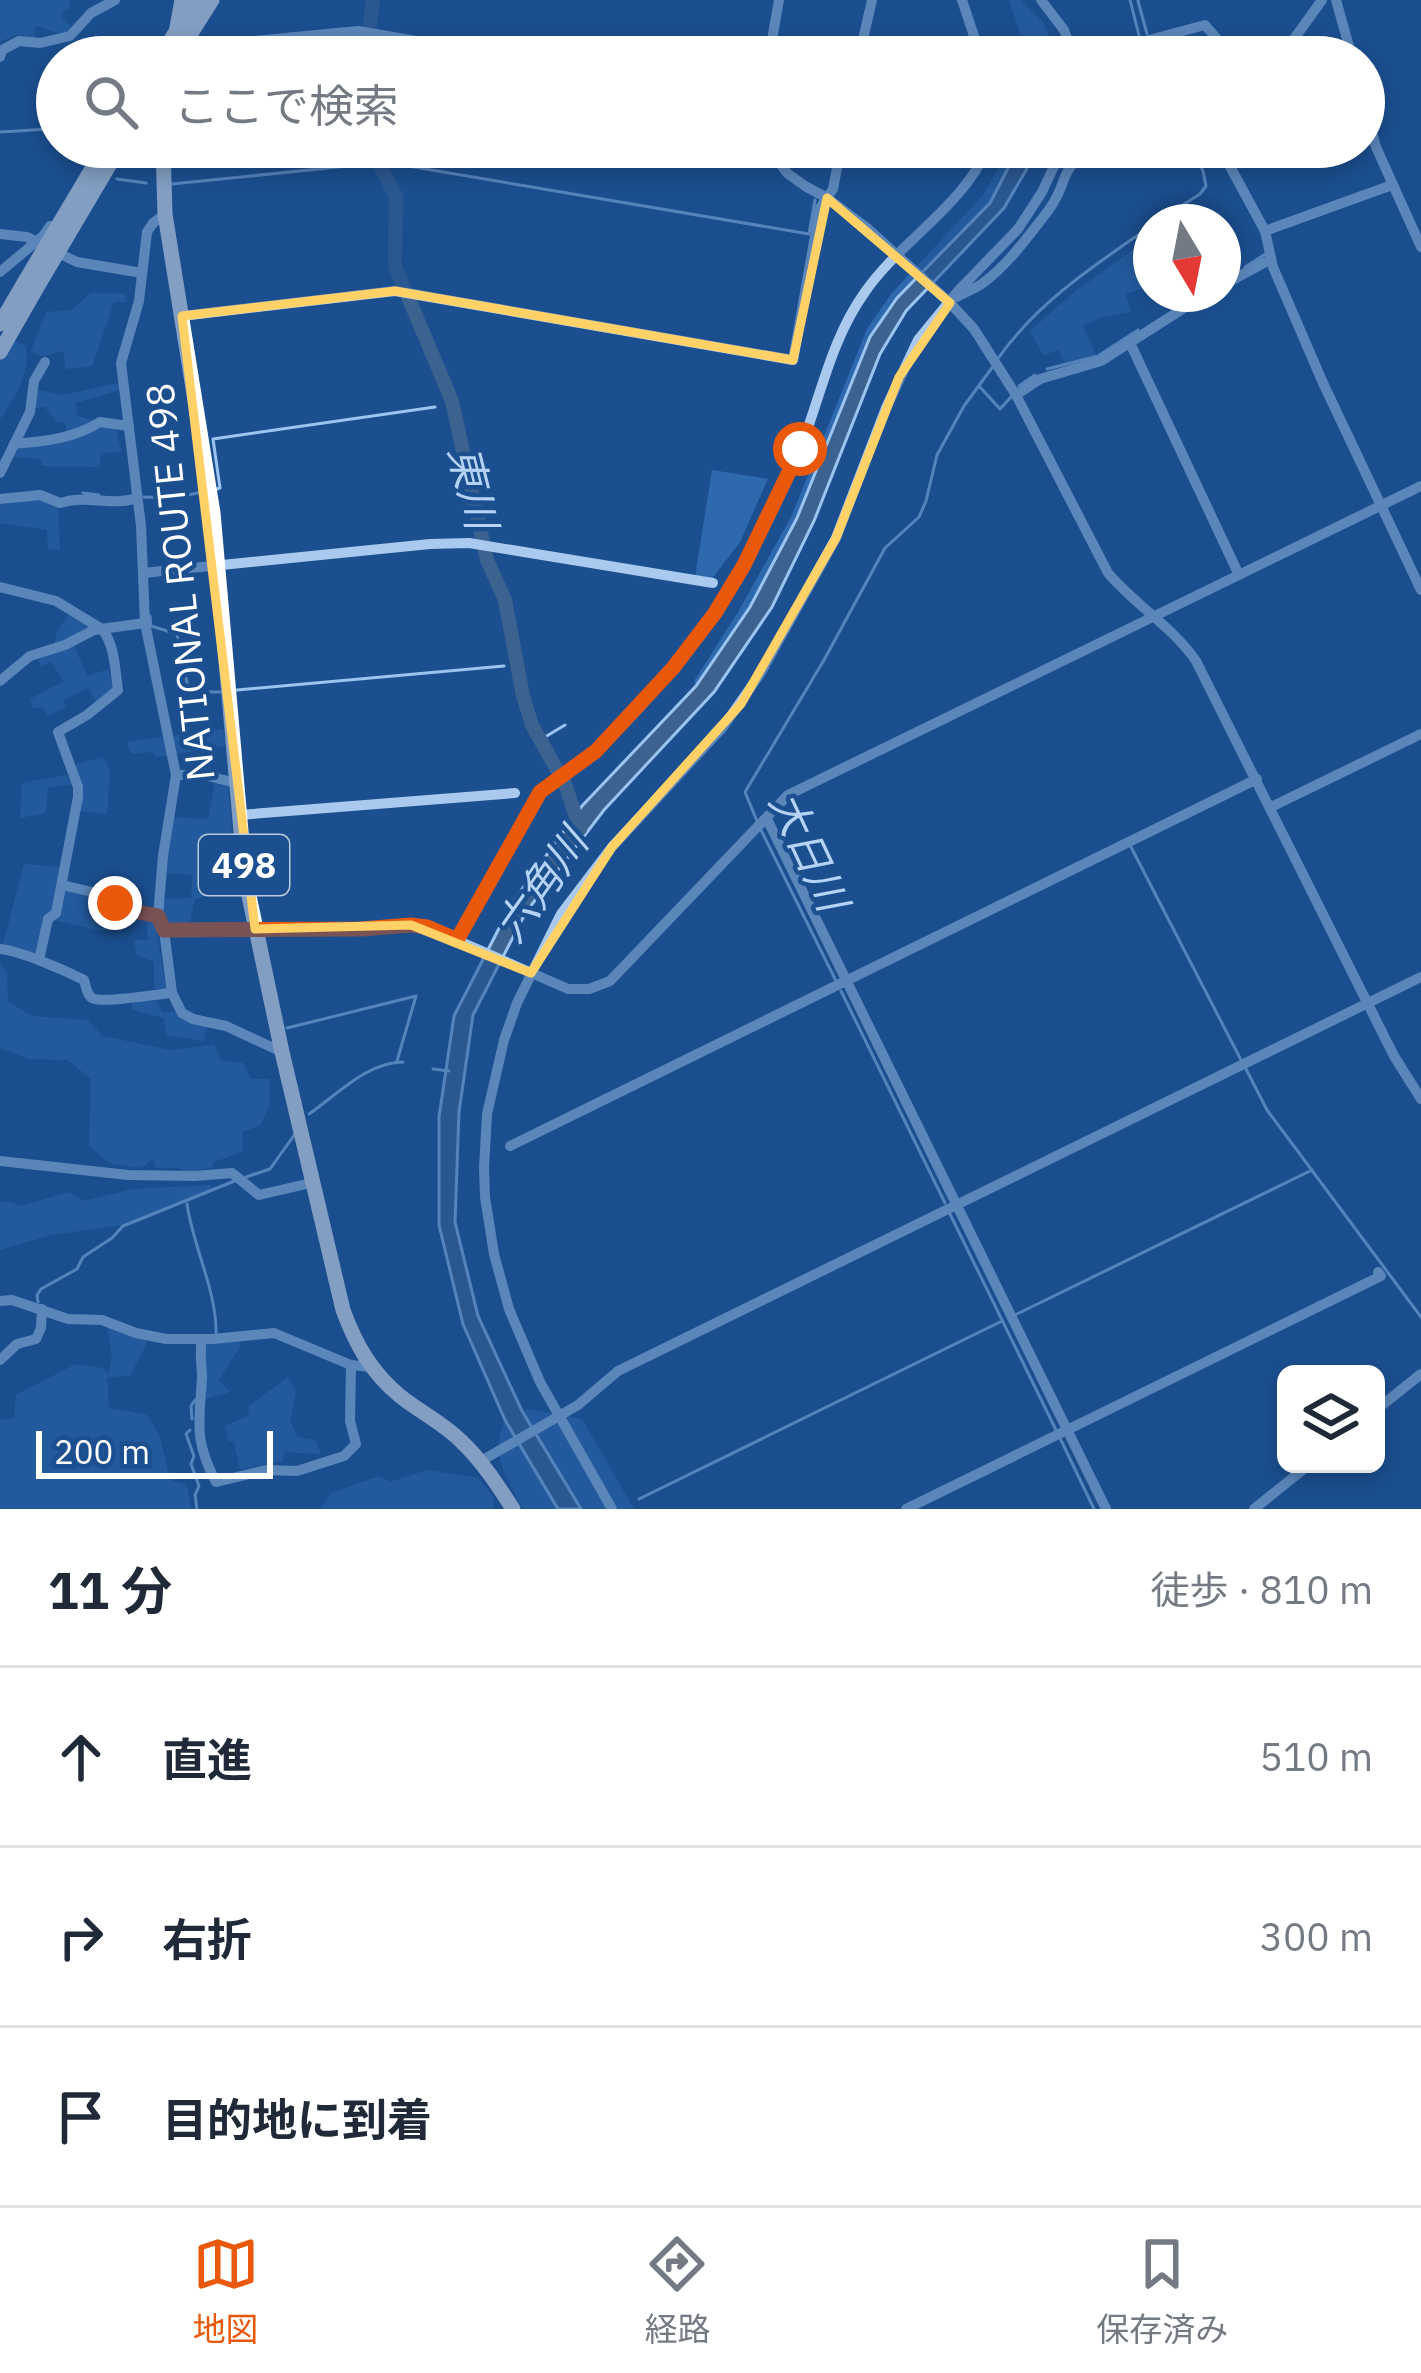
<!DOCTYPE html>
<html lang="ja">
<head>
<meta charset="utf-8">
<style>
	:root { --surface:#fff; --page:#f6f6f7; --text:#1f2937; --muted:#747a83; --line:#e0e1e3; --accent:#ea580c }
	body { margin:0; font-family:"IBM Plex Sans","Noto Sans JP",sans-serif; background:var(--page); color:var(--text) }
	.controls { position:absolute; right:36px; bottom:36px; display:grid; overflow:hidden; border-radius:18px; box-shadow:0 6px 18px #0003 }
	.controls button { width:108px; height:108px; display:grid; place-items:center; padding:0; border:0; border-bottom:3px solid var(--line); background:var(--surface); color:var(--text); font:60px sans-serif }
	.compass { position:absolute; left:1133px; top:204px; width:108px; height:108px; border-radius:50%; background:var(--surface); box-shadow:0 6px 18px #0003; rotate:170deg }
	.scale { position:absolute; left:36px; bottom:30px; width:237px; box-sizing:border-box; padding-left:12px; border:6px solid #fff; border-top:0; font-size:33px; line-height:42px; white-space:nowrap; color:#fff; -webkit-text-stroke:9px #1b4f8f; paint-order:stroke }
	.stop { position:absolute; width:36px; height:36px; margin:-27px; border:9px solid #ea580c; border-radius:50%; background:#fff }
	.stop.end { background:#ea580c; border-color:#fff; box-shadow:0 3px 12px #0008 }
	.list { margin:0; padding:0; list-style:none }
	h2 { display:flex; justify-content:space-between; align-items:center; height:156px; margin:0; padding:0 48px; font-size:51px }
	h2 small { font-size:39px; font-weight:400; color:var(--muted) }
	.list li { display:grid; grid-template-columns:78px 1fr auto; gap:36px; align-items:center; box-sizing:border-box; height:180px; padding:0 48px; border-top:3px solid var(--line) }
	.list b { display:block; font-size:45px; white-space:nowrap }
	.list em { font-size:39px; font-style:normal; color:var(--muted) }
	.icon { flex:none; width:66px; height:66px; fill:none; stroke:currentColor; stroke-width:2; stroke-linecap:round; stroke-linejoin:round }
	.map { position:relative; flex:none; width:1421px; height:1509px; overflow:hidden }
	.search { position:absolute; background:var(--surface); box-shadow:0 6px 18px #0003; left:36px; right:36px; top:36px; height:132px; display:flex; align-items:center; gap:30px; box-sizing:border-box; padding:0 42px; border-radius:66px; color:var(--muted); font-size:45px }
	.sheet { height:696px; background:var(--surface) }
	nav { display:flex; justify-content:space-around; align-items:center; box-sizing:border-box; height:168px; border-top:3px solid var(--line); background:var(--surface); font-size:33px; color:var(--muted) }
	nav a { display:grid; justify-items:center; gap:6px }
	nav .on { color:var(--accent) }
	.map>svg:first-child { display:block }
	.green { fill:#2e69ad }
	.water { fill:#3c6290; stroke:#9cc4f0; stroke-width:3 }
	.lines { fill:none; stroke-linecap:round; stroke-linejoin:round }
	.stream { stroke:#9cc4f0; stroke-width:3 }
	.river { stroke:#3c6290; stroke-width:14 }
	.minor { stroke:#a9c9ee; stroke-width:10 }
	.highway { stroke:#fff; stroke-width:15 }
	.highway-bridge { stroke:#fff; stroke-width:15 }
	.route { stroke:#ea580c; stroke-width:15 }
	.marked { fill:none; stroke:#ffd166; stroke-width:9; stroke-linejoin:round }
	.labels { text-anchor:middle; stroke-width:9; stroke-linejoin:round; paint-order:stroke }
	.shield { fill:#1b4f8f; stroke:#bbcadd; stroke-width:3 }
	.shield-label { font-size:36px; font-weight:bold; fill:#fff }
	.street-label { font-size:39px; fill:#fff; stroke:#1b4f8f }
	.water-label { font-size:42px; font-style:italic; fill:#b5d3f5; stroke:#1b4f8f }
</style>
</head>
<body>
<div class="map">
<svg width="1421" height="1509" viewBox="0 0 1421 1509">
	<rect width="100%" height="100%" fill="#1b4f8f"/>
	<g class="green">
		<path d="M 0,0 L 69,0 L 70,7 L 60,15 L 73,28 L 65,35 L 36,26 L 34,38 L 18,34 L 0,42 Z"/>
		<path d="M 1009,0 L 1021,0 L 1043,22 L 1058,57 L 1028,57 Z"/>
		<path d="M 1010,147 L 1019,147 L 990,203 L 897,298 L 870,337 L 797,518 L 750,607 L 696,686 L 694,681 L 738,612 L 792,515 L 867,329 L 891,294 L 984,194 Z"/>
		<path d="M 1151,237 L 1151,285 L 1125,294 L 1131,312 L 1102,317 L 1083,326 L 1096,355 L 1065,363 L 1059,350 L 1043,355 L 1030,331 L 1073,293 Z"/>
		<path d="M 91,293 L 125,294 L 126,302 L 114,302 L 92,366 L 65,369 L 64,351 L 42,356 L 31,351 L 46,312 L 71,310 Z"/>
		<path d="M 0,336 L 26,346 C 30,374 16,396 0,419 Z"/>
		<path d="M 118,383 L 120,390 L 75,403 L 78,416 L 116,427 L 121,452 L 101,453 L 99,467 L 42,466 L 41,459 L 14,457 L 18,449 L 69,440 L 65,422 L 57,422 L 45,407 L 32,408 L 37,390 L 63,395 Z"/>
		<path d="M 712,470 L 768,479 L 740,542 L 711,580 L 695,577 Z"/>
		<path d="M 38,497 L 58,508 L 60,549 L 48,550 L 47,530 L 0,523 L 0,505 Z"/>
		<path d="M 70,613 L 92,628 L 72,641 L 87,676 L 109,669 L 113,689 L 96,701 L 88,688 L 63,700 L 66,707 L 48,716 L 43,707 L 33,708 L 30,699 L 64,681 L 51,662 L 41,666 L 35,653 L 54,646 L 57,631 Z"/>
		<path d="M 223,729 L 226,746 L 156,757 L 152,752 L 131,754 L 127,742 Z"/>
		<path d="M 103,757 L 110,772 L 107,814 L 79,811 L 84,790 L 73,765 Z"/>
		<path d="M 66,775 L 72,784 L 48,788 L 46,813 L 20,818 L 22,783 Z"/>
		<path d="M 215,782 L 228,784 L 236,881 L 203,887 L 203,897 L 194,900 L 190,924 L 174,925 L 163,921 L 162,899 L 191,898 L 193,875 L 165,873 L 174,817 L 208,819 Z"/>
		<path d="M 24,864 L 62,867 L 59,887 L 110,902 L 105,932 L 46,918 L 38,957 L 3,944 Z"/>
		<path d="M 147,917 L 155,919 L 166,989 L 154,989 L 154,962 L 137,955 L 134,940 L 148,940 Z"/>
		<path d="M 0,963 L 7,972 L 8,1002 L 32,1016 L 87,1020 L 103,1036 L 170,1050 L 214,1045 L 221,1060 L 243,1063 L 251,1079 L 269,1079 L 270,1105 L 260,1125 L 243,1132 L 242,1152 L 214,1162 L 211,1168 L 187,1172 L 177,1168 L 156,1168 L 153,1159 L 141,1168 L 111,1164 L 89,1146 L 91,1079 L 68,1060 L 29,1059 L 0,1048 Z"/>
		<path d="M 154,996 L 162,1012 L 178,1011 L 207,1025 L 204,1041 L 167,1035 L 164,1018 L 132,1010 L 132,999 Z"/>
		<path d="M 212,1185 L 209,1192 L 123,1225 L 51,1235 L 0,1250 L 0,1202 L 11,1202 L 21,1206 L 69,1192 L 83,1201 L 134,1189 Z"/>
		<path d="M 107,1325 L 148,1341 L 130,1376 L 107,1377 L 109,1408 L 147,1415 L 160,1437 L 170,1480 L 187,1485 L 191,1509 L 0,1509 L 0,1420 L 14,1418 L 16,1395 L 76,1364 L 103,1368 L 108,1375 L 112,1358 Z"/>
		<path d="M 240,1337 L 240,1348 L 218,1380 L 230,1392 L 204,1399 L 207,1372 L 205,1344 Z"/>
		<path d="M 288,1377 L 296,1391 L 290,1420 L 297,1437 L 315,1440 L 321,1454 L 285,1452 L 283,1461 L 240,1469 L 234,1441 L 228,1441 L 225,1426 L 249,1415 L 248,1407 Z"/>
		<path d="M 529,1409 L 582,1419 L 634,1509 L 581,1509 L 522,1411 Z"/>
		<path d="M 505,1420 L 558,1509 L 523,1509 C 507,1477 489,1456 505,1420 Z"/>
		<path d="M 427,1470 L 478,1478 L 494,1498 L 493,1509 L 320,1509 L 331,1493 L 379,1476 L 390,1482 Z"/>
	</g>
	<path class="water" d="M 1019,147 L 1037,147 L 1036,153 L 1004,208 L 906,311 L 880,354 L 814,521 L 772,607 L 714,692 L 604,810 L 526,912 L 473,1015 L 459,1112 L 455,1222 L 478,1316 L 522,1411 L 581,1509 L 558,1509 L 505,1420 L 463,1324 L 439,1225 L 439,1117 L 454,1016 L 512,903 L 582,806 L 696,686 L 750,607 L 797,518 L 870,337 L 897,298 L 990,203 Z"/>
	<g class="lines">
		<g class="stream">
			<path d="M 1130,0 L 1140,39"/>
			<path d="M 1138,1 L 1147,34"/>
			<path d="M 1174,38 L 1194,57"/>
			<path d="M 0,132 L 49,129 L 57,135"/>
			<path d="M 73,147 L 85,155"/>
			<path d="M 402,165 L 809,234 L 815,200"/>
			<path d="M 117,179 L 146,183"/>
			<path d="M 172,184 L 358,165"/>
			<path d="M 1156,222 L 1200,194 L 1206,186 L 1203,171 L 1190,147"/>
			<path d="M 1245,267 L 1267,253"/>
			<path d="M 999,357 C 1039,301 1095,265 1151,226"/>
			<path d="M 1047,369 L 1098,356 L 1138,330"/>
			<path d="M 1019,386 L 1035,375"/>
			<path d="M 980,387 L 1000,409 L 1011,397"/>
			<path d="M 217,489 L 220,488 L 213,439 L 435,407"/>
			<path d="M 83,493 L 99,495"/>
			<path d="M 144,497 L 174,498 L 202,492"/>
			<path d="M 150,616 L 151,626 L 177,634 L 189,692 L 220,692"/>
			<path d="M 237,690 L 504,666"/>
			<path d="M 540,740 L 565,725"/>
			<path d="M 757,821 L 745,792 L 824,660 L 885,548 L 919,517 L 926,501 L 937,455 L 964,406 L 994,365"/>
			<path d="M 761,830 L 837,983"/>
			<path d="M 1131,847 L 1241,1060"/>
			<path d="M 841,991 L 945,1203"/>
			<path d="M 287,1028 L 416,996 L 397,1061"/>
			<path d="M 433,1069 L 449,1071"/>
			<path d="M 1246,1069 L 1267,1110 L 1421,1317"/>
			<path d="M 309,1114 C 337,1095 367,1062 403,1062"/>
			<path d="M 246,1177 L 270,1169 L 295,1134"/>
			<path d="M 187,1204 C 193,1247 217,1291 216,1334"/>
			<path d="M 949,1212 L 1056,1430"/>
			<path d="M 38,1302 L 37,1295 L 41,1289 L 77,1269 L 83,1257 L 112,1238 L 123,1226 L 237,1180"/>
			<path d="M 1017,1314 L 1312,1170"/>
			<path d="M 192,1419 L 191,1406 L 195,1400"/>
			<path d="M 190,1430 L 186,1434 L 194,1456 L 191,1464 L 199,1486 L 195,1495 L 197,1509"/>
			<path d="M 1060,1438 L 1094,1509"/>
			<path d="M 639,1499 L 1002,1321"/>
		</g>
		<g class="river">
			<path d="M 366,57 L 373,0"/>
			<path d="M 371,147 L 396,197 L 395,266 L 452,401 L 487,560 L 505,600 L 523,696 L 532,725 L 565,784 L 580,829"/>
		</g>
		<g class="minor">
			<path d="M 962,0 L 981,57"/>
			<path d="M 1041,0 L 1064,30 L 1074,57"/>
			<path d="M 1336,0 L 1352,57"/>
			<path d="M 182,48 L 358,31 L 509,57"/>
			<path d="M 0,57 L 2,50 L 19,41 L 40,43 L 70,36 L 91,13 L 115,0"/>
			<path d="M 769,57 L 779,0"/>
			<path d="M 859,57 L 872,0"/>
			<path d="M 1138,57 L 1135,45 L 1138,43 L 1205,25 L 1224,47 L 1241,57"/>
			<path d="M 1281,57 L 1322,0"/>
			<path d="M 1364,103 L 1376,147 L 1421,247"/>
			<path d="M 768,147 L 787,173 L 805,186 L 827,198 L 867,228 L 950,303 L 974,329 L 1016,395 L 1108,573 C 1135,605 1173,627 1196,661 L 1394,1056 L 1421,1099"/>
			<path d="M 1225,147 L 1226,159 L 1265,231 L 1273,267 L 1323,383 L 1421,590"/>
			<path d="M 165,214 L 153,223 L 147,232 L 139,301 L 121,363 L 141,526 L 145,623 L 176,775 L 163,856 L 158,916 L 164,930 L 172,993 L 182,1013 L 193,1019 L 226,1026 L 282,1052"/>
			<path d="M 1265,231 L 1392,185"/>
			<path d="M 0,234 L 27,237 L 37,242"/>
			<path d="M 54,251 L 77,262 L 142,273"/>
			<path d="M 0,272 L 43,236 L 50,226"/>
			<path d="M 1223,285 L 1271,259"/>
			<path d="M 957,297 C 965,292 975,289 983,283 C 1008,265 1029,235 1048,211 C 1073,177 1054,167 1101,147"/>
			<path d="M 182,316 L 395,291 L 793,360 L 820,208 L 833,189 L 841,147"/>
			<path d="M 1130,343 L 1239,575"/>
			<path d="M 1016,395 L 1040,379 L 1101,361 L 1206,294"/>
			<path d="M 14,444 C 45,441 73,439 100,422 L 129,426"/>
			<path d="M 0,473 L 30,412 L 34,381 L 45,362"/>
			<path d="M 0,499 L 40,495 L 60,503 C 87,494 111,507 137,498"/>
			<path d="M 143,573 L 430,544 L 469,543 L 713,583"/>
			<path d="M 0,587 L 56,601 L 102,629 C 115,645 115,670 118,690 L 87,715 L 58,732 L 78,787 L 78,797 L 56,913 L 48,919 L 39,960"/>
			<path d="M 0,681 L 30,656 L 65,645 L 94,630 L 145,623"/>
			<path d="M 176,775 L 204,775 L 236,783"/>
			<path d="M 1271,807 L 1421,734"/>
			<path d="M 239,815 L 515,793"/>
			<path d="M 767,819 L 1106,1509"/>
			<path d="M 62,885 L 101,894 L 133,911 L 158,916"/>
			<path d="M 164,930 L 362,929 L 411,925 L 427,927 L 568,989 L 589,989 L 610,981 L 788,795 L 1421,486"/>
			<path d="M 457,940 C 477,905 496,871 515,836 C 524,821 531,802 543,789 C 558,774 579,766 595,752 C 639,712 680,663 714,614 C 748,564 776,507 799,452 C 821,397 830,341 865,292 C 902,239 963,207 988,147"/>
			<path d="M 0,949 C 21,951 64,970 84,980 C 86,986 87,995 92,998 C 102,1004 156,994 172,993"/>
			<path d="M 510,1146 L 1257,779"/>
			<path d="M 0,1161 L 128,1175 L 195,1176 L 232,1173 L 259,1195 L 315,1182"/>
			<path d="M 0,1301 L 12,1300 L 68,1319 L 102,1320 L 136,1333 L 166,1339 L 213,1339 L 274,1333 L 351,1365 L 370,1367"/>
			<path d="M 202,1339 C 199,1353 202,1365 202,1378 C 199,1423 194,1441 216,1482 L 266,1470 L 297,1471 L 344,1456 L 356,1444 L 350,1421 L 351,1365"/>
			<path d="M 0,1360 L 17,1344 L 36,1339 L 41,1328 L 42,1309"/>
			<path d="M 1376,1410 L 1421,1374"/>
			<path d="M 481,1461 L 578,1405 L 618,1371 L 1421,977"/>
			<path d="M 612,1509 L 540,1382 L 509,1309 L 494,1254 L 485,1197 L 484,1168 L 487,1114 L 504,1040 L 517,1003 L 561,914 L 612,847 L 723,727 L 760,674 L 836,538 L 886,408 L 918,340 L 958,291 L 1018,229 L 1042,192 L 1063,147"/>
			<path d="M 906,1509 L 1381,1276 L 1378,1272"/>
			<path d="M 1254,1509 L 1310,1464"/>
		</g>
		<g class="highway">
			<path d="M 176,33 L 182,0"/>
			<path d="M 163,147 L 165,214 L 213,513 L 245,877 L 282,1052 L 343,1310 C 356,1345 371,1372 400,1396 C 420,1412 443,1423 461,1441 C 482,1461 497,1484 513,1509"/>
			<path d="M 0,324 L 24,283"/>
			<path d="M 0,352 L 36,289"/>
		</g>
		<g class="highway-bridge">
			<path d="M 160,57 L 196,0"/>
			<path d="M 176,57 L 212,0"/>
			<path d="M 24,283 L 105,147"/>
			<path d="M 36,289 L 120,147"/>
		</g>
	</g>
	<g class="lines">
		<path class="route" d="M 115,903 L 133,911 L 158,916 L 164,930 L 362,929 L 411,925 L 427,927 L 457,940 L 540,792 L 596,751 L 673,668 L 715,613 L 744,565 L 800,449"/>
	</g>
	<path d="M0 0H1421V1509H0ZM 827,198 L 950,303 L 899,377 L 836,538 L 741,704 L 612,847 L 531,973 L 411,925 L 255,929 L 182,316 L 395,291 L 793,360 Z" fill="#1b4f8f" fill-opacity=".55" fill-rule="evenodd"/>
	<path class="marked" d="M 827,198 L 950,303 L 899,377 L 836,538 L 741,704 L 612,847 L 531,973 L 411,925 L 255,929 L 182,316 L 395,291 L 793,360 Z"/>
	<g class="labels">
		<rect class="shield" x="199" y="835" width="90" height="60" rx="9"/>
		<g class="shield-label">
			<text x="244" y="878">498</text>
		</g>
		<g class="street-label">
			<text transform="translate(180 582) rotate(-96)" y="14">NATIONAL ROUTE 498</text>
		</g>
		<g class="water-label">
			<text transform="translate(473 487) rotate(76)" y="15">東川</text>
			<text transform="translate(809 851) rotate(65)" y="15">大日川</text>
			<text transform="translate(541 885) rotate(-55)" y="15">六角川</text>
		</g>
	</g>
</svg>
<div class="controls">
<button><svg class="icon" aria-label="layers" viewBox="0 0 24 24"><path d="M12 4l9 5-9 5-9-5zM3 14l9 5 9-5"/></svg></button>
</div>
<svg class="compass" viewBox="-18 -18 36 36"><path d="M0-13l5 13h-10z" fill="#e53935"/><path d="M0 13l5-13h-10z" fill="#747a83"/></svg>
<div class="scale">200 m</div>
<div class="stop" style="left:800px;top:449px"></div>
<div class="stop end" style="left:115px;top:903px"></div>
<div class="search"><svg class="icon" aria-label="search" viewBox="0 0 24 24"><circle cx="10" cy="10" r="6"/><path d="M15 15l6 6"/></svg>ここで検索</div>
</div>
<section class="sheet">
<h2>11 分<small>徒歩 · 810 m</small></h2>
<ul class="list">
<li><svg class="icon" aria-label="ahead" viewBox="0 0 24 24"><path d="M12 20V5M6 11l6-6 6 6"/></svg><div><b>直進</b></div><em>510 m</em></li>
<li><svg class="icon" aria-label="right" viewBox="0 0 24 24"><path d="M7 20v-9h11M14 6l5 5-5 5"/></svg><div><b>右折</b></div><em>300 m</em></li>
<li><svg class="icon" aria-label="arrive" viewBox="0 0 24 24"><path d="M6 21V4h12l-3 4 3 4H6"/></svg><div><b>目的地に到着</b></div></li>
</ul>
</section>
<nav>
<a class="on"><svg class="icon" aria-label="map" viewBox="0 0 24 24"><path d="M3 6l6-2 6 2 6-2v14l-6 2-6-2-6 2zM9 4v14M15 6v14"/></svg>地図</a>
<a><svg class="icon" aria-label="directions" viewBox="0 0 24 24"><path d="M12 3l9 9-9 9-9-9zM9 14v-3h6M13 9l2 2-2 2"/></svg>経路</a>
<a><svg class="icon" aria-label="saved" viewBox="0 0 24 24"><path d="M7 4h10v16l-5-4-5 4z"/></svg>保存済み</a>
</nav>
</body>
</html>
